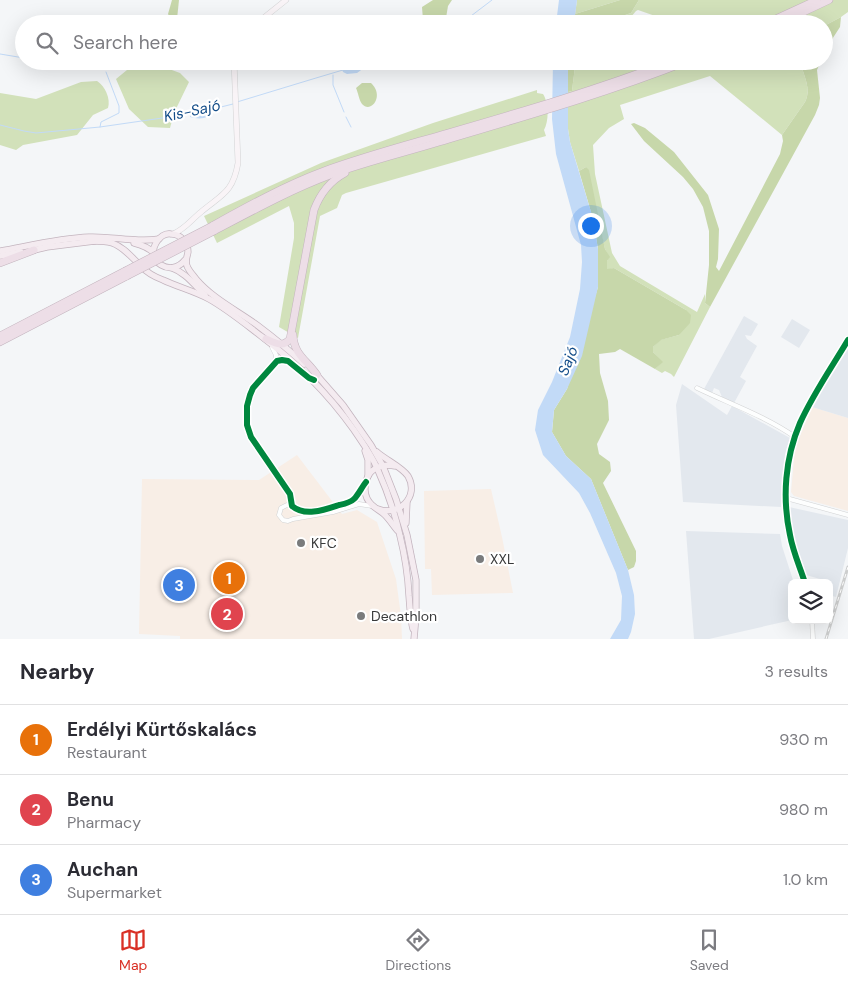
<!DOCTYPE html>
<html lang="en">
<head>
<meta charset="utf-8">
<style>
	:root { --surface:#fff; --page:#f7f7f7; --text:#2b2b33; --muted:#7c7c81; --line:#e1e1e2; --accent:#d93025 }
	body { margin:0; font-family:"DM Sans",sans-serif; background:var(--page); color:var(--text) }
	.controls { position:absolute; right:15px; bottom:15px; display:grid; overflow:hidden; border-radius:8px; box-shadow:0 5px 20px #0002 }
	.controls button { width:45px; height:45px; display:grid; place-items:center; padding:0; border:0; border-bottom:1px solid var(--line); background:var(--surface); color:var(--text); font:25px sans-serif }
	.you { position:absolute; left:590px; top:225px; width:18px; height:18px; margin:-12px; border:4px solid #fff; border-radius:50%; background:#1a73e8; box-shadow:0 0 0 8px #1a73e833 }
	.badge { display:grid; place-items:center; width:32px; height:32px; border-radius:50%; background:var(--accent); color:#fff; font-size:16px; font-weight:700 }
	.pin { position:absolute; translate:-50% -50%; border:2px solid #fff; box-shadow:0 1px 5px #0006 }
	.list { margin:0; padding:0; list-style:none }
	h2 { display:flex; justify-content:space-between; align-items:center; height:65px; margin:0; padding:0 20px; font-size:21px }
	h2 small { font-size:16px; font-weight:400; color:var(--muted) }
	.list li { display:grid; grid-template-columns:32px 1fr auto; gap:15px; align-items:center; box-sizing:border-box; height:70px; padding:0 20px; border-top:1px solid var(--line) }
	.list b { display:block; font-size:19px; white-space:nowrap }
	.list p { margin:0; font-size:16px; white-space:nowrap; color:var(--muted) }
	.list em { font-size:16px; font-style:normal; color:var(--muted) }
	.icon { flex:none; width:28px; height:28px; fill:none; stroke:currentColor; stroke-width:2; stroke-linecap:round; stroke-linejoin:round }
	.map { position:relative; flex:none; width:848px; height:639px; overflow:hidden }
	.search { position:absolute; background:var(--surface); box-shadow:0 5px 20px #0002; left:15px; right:15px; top:15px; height:55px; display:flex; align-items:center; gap:12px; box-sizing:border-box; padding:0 18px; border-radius:28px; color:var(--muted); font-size:19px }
	.sheet { height:275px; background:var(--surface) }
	nav { display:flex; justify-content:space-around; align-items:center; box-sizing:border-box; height:70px; border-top:1px solid var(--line); background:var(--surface); font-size:14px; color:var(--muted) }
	nav a { display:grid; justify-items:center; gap:2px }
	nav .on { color:var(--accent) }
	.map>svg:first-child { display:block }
	.commercial { fill:#f8eee6 }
	.built { fill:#e3e8ee }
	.green { fill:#d2e1ba }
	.forest { fill:#c7d7aa }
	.water { fill:#c2daf7 }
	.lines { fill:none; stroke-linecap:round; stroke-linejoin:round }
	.stream { stroke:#c2daf7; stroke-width:1 }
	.street-casing { stroke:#d2d3d4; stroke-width:5 }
	.secondary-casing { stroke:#d2d3d4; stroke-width:6 }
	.primary-casing { stroke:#c3b4be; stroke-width:7 }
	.highway-casing { stroke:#c3b4be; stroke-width:8 }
	.street { stroke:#fdfefe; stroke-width:4 }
	.secondary { stroke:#f9f4f7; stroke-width:5 }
	.primary { stroke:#f4ebf0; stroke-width:5.5 }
	.highway { stroke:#eddee7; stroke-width:7 }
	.rail-casing { stroke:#cdcece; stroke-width:3 }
	.rail { stroke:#fff; stroke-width:1; stroke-dasharray:4; stroke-linecap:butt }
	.highway-bridge-casing { stroke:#c3b4be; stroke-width:8; stroke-linecap:butt }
	.highway-bridge { stroke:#eddee7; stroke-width:7 }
	.cycleway-casing { stroke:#fff; stroke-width:9 }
	.cycleway { stroke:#00873e; stroke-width:6 }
	.poi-dot { fill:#7a7b7c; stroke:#fff; stroke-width:2 }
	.labels { text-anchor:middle; stroke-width:4.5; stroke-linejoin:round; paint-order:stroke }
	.poi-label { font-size:14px; fill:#38393a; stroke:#fff; text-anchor:start }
	.water-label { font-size:15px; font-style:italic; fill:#134d89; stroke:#fff }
</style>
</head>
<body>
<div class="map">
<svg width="848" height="639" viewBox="0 0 848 639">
	<rect width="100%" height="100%" fill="#f4f6f8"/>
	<g class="commercial">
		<path d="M 812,407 L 848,418 L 848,511 L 794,496 L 791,492 L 795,448 Z"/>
		<path d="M 297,455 L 342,514 L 357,510 L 377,522 L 396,579 L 401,616 L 402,639 L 180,639 L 180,636 L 139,634 L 142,479 L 259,480 Z"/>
		<path d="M 491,489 L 502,537 L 513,593 L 432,595 L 431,569 L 425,569 L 424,491 Z"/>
	</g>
	<g class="built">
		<path d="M 744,316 L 758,324 L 751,336 L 745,335 L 747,339 L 757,346 L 740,377 L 746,381 L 734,403 L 722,397 L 719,390 L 714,388 L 712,393 L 704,389 Z"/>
		<path d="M 792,319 L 810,330 L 799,348 L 781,337 Z"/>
		<path d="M 848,346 L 848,418 L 812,407 Z"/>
		<path d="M 682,384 L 727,415 L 732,406 L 790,438 L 785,454 L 781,507 L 683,502 L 676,405 Z"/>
		<path d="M 789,507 L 848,520 L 848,548 L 836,597 L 829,595 L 829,583 L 820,583 L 820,579 L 806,575 L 792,537 L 789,518 Z"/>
		<path d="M 686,531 L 780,534 L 782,546 L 794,583 L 792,583 L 792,620 L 709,639 L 694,639 Z"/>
	</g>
	<g class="green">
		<path d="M 577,0 L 620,0 L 575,14 Z"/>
		<path d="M 639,0 L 848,0 L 848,12 L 841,17 L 824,26 L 824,24 L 666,24 L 661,18 L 638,10 L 636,11 L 625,24 L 599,24 L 631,13 Z"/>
		<path d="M 575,61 L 800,61 C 803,75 812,88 805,102 L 782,135 L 710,76 L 620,105 L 624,119 L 609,128 L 593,145 L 595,174 L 612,253 L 620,266 L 697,312 L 705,294 L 705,303 L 710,307 L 674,377 L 671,374 L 665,371 L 662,373 L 655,369 L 662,362 L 653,352 L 653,347 L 660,340 L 679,335 L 686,310 L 614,268 L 607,270 L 607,261 L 609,257 L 605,249 L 586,167 L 579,171 L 570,142 L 568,129 L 568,92 L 572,91 C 573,81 575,71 575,61 Z"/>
		<path d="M 161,66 L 180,73 L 189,82 L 174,113 L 170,128 L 148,127 L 129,109 L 116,79 L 127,70 Z"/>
		<path d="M 97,81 C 105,86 111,99 108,108 L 93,115 L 77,135 L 23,145 L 16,150 L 0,145 L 0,93 L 36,99 L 81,82 Z"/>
		<path d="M 537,90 L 537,93 L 543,94 C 549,103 549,121 544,130 L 546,136 L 346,193 L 342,195 L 337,208 L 320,216 L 298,338 L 279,327 L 294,238 L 294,223 L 289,206 L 217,243 L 204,216 L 321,163 L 433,123 Z"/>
	</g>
	<g class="forest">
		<path d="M 172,0 L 179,0 L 177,19 L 171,19 L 168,14 Z"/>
		<path d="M 433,0 L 452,0 L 448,6 L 446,18 C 438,23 432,26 423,20 L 422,7 Z"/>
		<path d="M 620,0 L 639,0 L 631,13 L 599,24 L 574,24 L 575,14 Z"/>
		<path d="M 841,17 L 840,27 L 827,47 L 824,56 L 824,26 Z"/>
		<path d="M 568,61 L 575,61 C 575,71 573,81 572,91 L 568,92 Z"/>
		<path d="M 800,61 L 821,61 L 817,70 L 820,98 L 819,105 L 815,115 L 710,307 L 705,303 L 709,265 L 709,231 L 703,207 L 693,189 L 683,177 L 644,141 L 631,124 L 634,123 L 645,128 L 674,152 L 708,195 L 719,229 L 718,259 L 716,267 L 719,271 L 780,154 L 783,141 L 782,135 L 805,102 C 812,88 803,75 800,61 Z"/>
		<path d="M 362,83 L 371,83 C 385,96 371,114 362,104 C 359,100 358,92 356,88 Z"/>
		<path d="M 586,167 L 589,170 L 605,249 L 610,257 L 607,261 L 607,269 L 614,268 L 686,310 L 691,315 L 690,323 L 679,335 L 661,340 L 653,347 L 653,352 L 663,362 L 655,369 L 620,349 L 615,352 L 599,354 L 600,373 L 608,401 L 609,420 L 597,444 L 599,454 L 610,462 L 611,471 L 603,483 L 636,551 L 636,561 L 634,567 L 628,570 L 591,479 L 566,456 L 552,432 L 554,410 L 567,389 L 598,287 L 598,249 L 595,231 L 591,212 L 579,171 Z"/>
	</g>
	<g class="water">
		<path d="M 559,0 L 577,0 L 574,24 L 556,24 Z"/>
		<path d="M 347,61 L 369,61 L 372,62 L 372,65 L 364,68 L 357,73 L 347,74 L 343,72 L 342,69 L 345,62 Z"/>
		<path d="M 553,61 L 568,61 L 568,129 L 570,142 L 591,212 L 595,231 L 598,249 L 598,287 L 582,356 L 567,389 L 554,410 L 552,432 L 566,456 L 591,479 L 628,570 L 634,595 L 635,614 L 631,632 L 628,639 L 610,639 L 621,620 L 622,596 L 616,573 L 590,513 L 579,493 L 543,455 L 535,430 L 538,410 L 552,382 L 570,337 L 580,289 L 582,262 L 581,245 L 556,154 L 552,119 Z"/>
		<path d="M 208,105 L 212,106 L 213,108 C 211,119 200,120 190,117 L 191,110 L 196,107 L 203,108 Z"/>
	</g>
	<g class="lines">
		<g class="stream">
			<path d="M 142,24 L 148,23 L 160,24"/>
			<path d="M 458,24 L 467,19 L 492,0"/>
			<path d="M 0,54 L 24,58"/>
			<path d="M 372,63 L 379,61"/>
			<path d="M 333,75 L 333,85 L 344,112"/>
			<path d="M 237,102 L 316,78 L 343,70"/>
			<path d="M 213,109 L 233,104"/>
			<path d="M 346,117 L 351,127"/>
			<path d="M 0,125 L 24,131 L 36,133 L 100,127 L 190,114"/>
			<path d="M 100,127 L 101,122 L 119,113 L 119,106 L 106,72"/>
		</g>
		<defs>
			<g id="street">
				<path d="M 272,347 L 276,355 L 275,361"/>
				<path d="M 292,364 C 286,360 280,358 274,363 L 257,383 L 251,392 L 247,406 L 247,425 L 253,440 L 269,462 L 290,494 L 292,506 C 305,517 324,510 338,505 C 343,504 349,503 353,499 C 358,496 361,488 365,483"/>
				<path d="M 697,388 C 730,404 765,416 795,437"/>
				<path d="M 786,498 L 848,515"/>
				<path d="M 292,506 L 287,505 L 281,508 L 279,515 L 283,520 L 288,521 L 293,519 L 333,512 L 359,504 L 372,506"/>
				<path d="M 805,583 C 800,567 793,552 790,535 C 782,498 785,458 800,423 C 813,394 832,367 848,340"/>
				<path d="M 812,620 L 813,639"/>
			</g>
			<g id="secondary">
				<path d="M 256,24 L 286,0"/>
				<path d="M 173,234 C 185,229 191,220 201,212 C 221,195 233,193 238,163 L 234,61"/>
			</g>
			<g id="primary">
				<path d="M 93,241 C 99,241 106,241 112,243 C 124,247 132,258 141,266 C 147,273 155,277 163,280 C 178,287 194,291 209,299 C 227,309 244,323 261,336 C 298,364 327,392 354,430 C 362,442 371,454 377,468 C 387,490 395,513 400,536 C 405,556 408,576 409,596 C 410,607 410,618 413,629"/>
				<path d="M 134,243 C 142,245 148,247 154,253"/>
				<path d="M 0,251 C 28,246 61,238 89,237 C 112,236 136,243 159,239"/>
				<path d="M 30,251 L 47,247 L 95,241"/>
				<path d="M 0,256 L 21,252"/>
				<path d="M 185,260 C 171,278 145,261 156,243 C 159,237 165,233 171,234 C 181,234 188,243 188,252 C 187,258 185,260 187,266 C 189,271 193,275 196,279 C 212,298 236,310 257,325 C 273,337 289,350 304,364"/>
				<path d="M 172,268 C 186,273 194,285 205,295"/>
				<path d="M 315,373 L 343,405 L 371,445 L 383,466 L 396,499 L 407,535 L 416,580 L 416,616 L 414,639"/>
				<path d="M 365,451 L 368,460 L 368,476"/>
				<path d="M 377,452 C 386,460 402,467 408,476 C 420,497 398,517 378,509"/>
				<path d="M 395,466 C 386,464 376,466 370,473 C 363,483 363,497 372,505 C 376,509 381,511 385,515 C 389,519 393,525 397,530"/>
				<path d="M 406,523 L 407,502"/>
			</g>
			<g id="highway">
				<path d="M 765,24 L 817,0"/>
				<path d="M 778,24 L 829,0"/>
				<path d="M 212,226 C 248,206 286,185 324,171 C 365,156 407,145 448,133 C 524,111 599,89 672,61"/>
				<path d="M 214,231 C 252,211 290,190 330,175 C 366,162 403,153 439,142 C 523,117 607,93 688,61"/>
				<path d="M 0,263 L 34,250"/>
				<path d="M 293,335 C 294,355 307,360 317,375"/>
				<path d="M 0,336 L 125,271"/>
				<path d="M 266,339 C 275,343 283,348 290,339 L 314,210 C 320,194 330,181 345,173"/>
				<path d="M 0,342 L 127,276"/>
			</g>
		</defs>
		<use href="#street" class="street-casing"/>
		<use href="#secondary" class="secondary-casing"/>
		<use href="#primary" class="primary-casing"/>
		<use href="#highway" class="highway-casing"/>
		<use href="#street" class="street"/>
		<use href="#secondary" class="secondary"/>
		<use href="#primary" class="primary"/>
		<use href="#highway" class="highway"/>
		<defs>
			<path id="rail" d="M 826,639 L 848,567"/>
		</defs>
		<use href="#rail" class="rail-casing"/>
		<use href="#rail" class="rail"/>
		<defs>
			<g id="highway-bridge">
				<path d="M 125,271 L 212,226"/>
				<path d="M 127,276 L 214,231"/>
			</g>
		</defs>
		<use href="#highway-bridge" class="highway-bridge-casing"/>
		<use href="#highway-bridge" class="highway-bridge"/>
		<defs>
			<g id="cycleway">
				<path d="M 314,380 L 309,378 L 288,361 L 282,360 L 277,361 L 253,388 L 250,395 L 247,406 L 247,425 L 251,437 L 290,494 L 292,506 C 305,517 324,510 339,505 C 344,504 350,503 354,499 C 358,495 362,487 366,482"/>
				<path d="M 805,583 C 800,567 793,552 790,535 C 782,498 785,458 800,423 C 813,394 832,367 848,340"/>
			</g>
		</defs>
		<use href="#cycleway" class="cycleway-casing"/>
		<use href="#cycleway" class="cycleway"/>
	</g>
	<g class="poi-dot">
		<circle cx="301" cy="543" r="5"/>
		<circle cx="480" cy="559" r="5"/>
		<circle cx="361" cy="616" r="5"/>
	</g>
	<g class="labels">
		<g class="poi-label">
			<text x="311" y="548">KFC</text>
			<text x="490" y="564">XXL</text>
			<text x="371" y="621">Decathlon</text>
		</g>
		<g class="water-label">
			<text transform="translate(192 111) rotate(-12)" y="5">Kis-Sajó</text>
			<text transform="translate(568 361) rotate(-68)" y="5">Sajó</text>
		</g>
	</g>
</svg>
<div class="controls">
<button><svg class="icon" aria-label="layers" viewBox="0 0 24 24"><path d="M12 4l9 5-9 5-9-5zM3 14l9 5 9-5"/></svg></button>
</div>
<div class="you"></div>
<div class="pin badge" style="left:229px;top:578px;background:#e8710a">1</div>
<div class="pin badge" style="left:227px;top:614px;background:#e0444e">2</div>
<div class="pin badge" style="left:179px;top:585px;background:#3f7fe0">3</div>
<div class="search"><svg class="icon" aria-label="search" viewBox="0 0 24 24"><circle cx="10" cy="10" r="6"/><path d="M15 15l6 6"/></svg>Search here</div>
</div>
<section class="sheet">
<h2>Nearby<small>3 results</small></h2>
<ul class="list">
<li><span class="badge" style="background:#e8710a">1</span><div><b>Erdélyi Kürtőskalács</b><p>Restaurant</p></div><em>930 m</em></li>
<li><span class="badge" style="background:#e0444e">2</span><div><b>Benu</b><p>Pharmacy</p></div><em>980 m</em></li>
<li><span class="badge" style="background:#3f7fe0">3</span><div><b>Auchan</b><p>Supermarket</p></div><em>1.0 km</em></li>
</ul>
</section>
<nav>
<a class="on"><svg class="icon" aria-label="map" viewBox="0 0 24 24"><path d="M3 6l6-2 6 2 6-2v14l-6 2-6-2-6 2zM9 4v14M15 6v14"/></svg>Map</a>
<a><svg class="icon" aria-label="directions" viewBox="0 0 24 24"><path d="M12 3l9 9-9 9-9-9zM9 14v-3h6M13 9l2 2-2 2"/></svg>Directions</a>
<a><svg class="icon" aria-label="saved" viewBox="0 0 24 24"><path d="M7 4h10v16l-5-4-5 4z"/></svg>Saved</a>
</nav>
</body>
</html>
